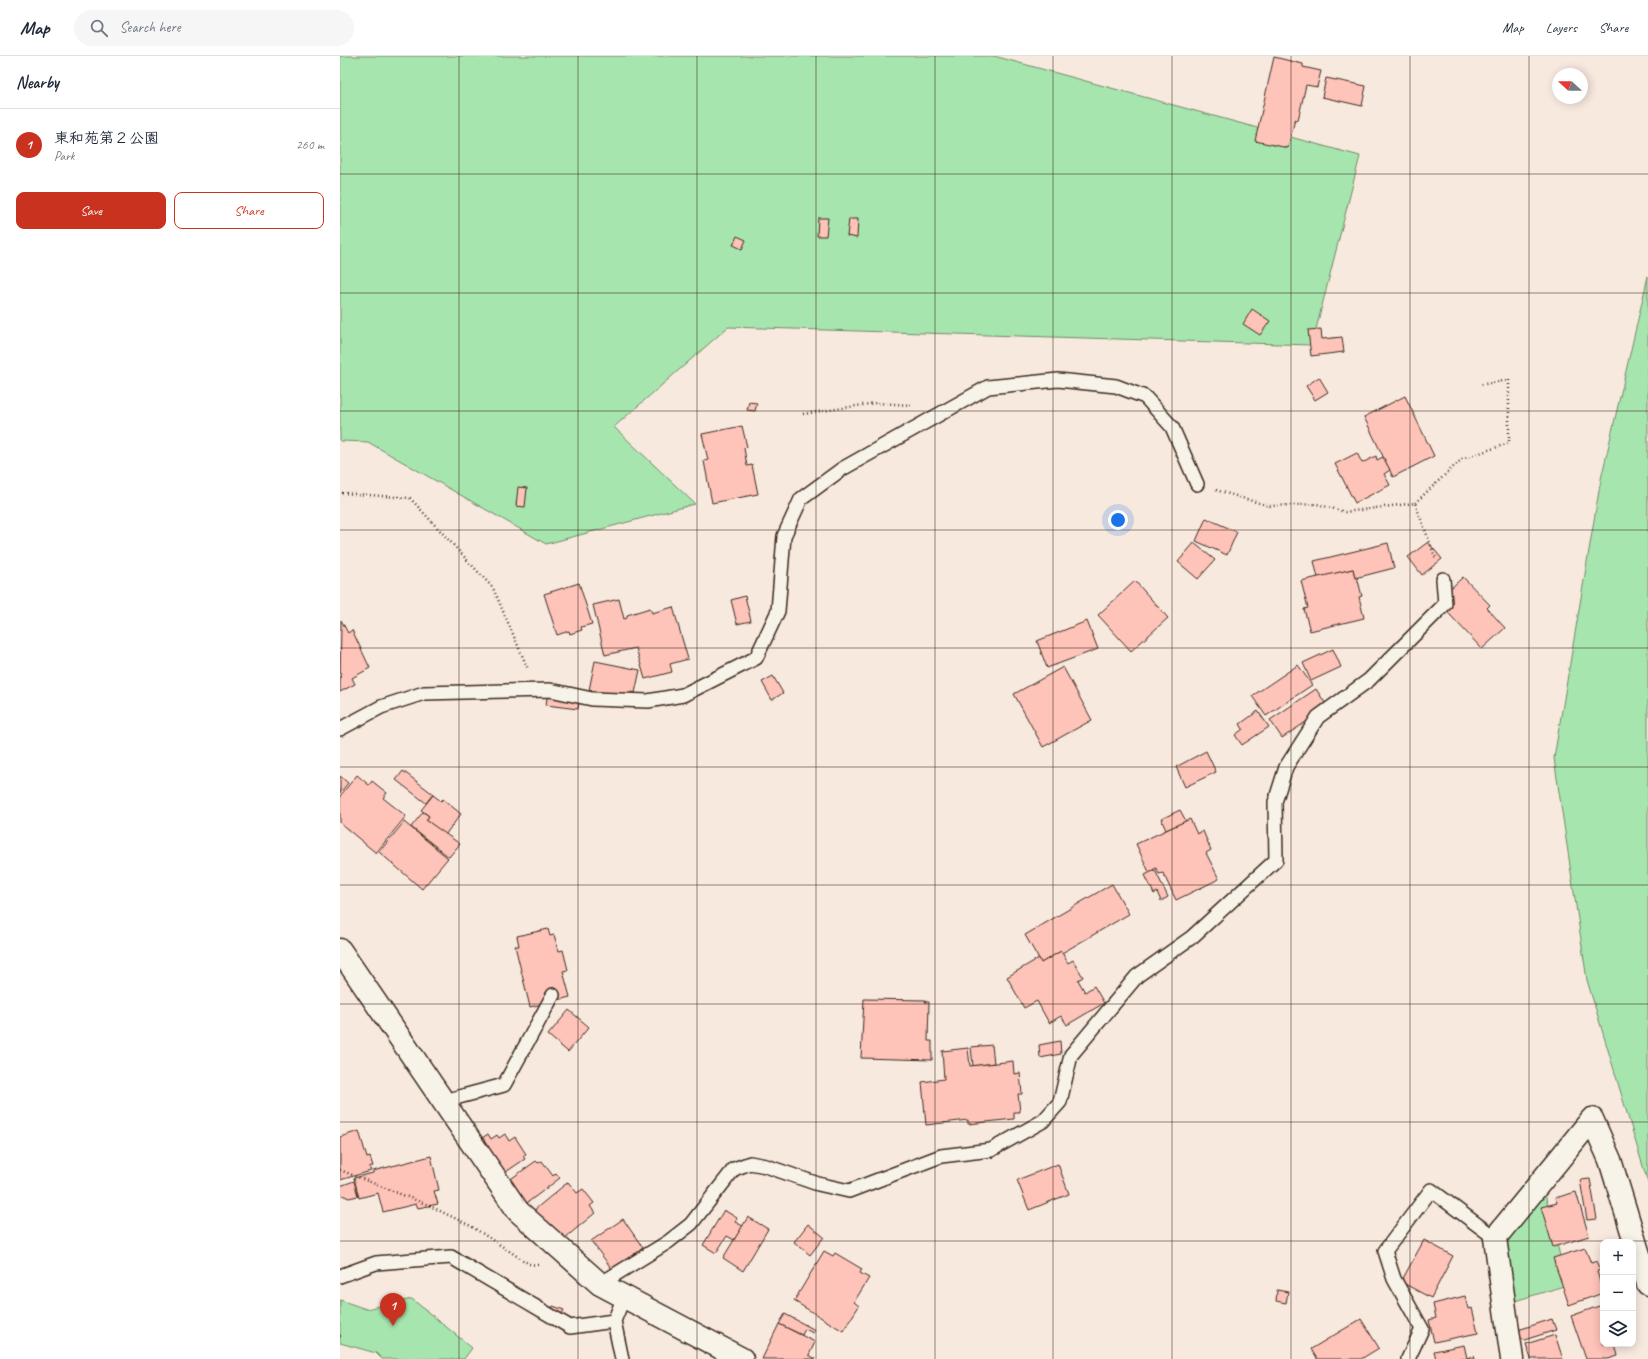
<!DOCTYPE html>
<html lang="en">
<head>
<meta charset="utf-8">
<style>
	:root { --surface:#fff; --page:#f6f6f7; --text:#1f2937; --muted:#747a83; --line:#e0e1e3; --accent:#c8321e }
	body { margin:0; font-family:Caveat,"Klee One",sans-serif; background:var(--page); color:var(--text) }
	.controls { position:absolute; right:12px; bottom:12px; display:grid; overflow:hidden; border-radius:8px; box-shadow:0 2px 10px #0003 }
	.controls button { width:36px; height:36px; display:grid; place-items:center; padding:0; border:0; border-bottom:1px solid var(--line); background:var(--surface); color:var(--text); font:20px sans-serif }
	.compass { position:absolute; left:1212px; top:12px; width:36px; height:36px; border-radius:50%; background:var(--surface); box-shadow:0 2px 10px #0003; rotate:291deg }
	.you { position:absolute; left:778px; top:464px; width:14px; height:14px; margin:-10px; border:3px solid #fff; border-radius:50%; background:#1a73e8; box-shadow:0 0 0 6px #1a73e833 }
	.badge { display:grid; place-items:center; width:26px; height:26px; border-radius:50%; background:var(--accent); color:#fff; font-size:13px; font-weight:700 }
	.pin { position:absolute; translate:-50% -33px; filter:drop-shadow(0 1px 2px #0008) }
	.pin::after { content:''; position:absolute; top:21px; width:14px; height:12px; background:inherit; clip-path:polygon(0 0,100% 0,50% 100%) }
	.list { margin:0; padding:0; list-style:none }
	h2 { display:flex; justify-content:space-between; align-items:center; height:52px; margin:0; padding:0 16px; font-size:17px }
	h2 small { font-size:13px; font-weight:400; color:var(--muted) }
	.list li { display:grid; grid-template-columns:26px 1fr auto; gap:12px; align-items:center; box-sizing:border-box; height:72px; padding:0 16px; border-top:1px solid var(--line) }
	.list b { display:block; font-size:15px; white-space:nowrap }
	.list p { margin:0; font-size:13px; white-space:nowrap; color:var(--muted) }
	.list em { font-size:13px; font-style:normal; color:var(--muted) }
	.actions { display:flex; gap:8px; padding:12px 16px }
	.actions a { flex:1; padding:9px 0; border:1px solid var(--accent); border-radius:8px; text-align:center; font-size:14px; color:var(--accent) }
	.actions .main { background:var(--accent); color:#fff }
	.icon { flex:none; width:22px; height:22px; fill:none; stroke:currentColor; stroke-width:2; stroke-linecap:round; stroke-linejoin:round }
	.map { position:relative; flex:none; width:1308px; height:1303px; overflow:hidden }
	header { display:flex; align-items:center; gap:24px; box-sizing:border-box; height:56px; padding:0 20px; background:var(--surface); border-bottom:1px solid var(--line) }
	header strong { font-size:19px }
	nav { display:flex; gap:22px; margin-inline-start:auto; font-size:14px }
	.search { width:280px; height:36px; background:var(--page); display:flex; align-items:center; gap:10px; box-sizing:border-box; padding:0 14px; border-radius:22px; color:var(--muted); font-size:15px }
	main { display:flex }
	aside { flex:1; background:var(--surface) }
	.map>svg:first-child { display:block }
	.green { fill:#a6e6ae; stroke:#708866 }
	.building { fill:#fec3b9; stroke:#3b2a1e }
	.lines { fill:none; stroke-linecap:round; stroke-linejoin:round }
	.service-casing { stroke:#3b2a1e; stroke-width:16 }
	.minor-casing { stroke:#3b2a1e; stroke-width:25 }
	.path { stroke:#3b2a1e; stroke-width:2.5; stroke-dasharray:1 3; stroke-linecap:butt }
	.service { stroke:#f7f3e8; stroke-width:13 }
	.minor { stroke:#f7f3e8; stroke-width:22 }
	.grid { fill:none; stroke:#3b2a1e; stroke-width:1; stroke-opacity:0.55 }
</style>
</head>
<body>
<header>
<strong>Map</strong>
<div class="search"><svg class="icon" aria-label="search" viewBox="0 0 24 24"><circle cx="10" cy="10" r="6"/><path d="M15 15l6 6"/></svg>Search here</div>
<nav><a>Map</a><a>Layers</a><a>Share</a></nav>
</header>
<main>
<aside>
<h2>Nearby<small></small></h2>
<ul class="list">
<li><span class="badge">1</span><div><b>東和苑第２公園</b><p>Park</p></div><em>260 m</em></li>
</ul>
<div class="actions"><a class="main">Save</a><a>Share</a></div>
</aside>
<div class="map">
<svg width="1308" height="1303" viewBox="0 0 1308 1303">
	<rect width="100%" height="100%" fill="#f8e9df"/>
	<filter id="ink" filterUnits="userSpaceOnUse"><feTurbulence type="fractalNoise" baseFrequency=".025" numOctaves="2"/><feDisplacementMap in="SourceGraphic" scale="8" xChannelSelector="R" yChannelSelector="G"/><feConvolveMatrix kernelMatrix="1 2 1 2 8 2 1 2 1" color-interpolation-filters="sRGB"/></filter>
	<g filter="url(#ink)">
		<g class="green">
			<path d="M 0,0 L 654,0 L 1020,100 L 972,289 L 388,271 L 274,371 L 355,448 L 206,488 L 28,386 L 0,385 Z"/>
			<path d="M 1308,220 L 1308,1127 L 1247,924 L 1214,702 L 1261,423 Z"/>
			<path d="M 1204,1134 L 1227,1229 L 1175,1245 L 1163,1184 Z"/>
			<path d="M 72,1243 L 132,1292 L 124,1303 L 42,1303 L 36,1297 L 0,1287 L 0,1244 L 26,1253 Z"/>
		</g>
		<g class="building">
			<path d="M 934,1 L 963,8 L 963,11 L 981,15 L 977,31 L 966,29 L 958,64 L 955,63 L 948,92 L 915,85 Z"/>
			<path d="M 986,22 L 1026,30 L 1022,50 L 982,41 Z"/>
			<path d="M 478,162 L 488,162 L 486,180 L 477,180 Z"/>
			<path d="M 509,163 L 518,163 L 517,182 L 507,180 Z"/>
			<path d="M 397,180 L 406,184 L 402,193 L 393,189 Z"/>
			<path d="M 912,253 L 930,265 L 920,279 L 903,268 Z"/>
			<path d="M 981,273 L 982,283 L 1002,281 L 1004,296 L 971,300 L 968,274 Z"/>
			<path d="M 979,321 L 988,336 L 975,344 L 966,330 Z"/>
			<path d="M 1065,340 L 1094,400 L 1053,421 L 1024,361 Z"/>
			<path d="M 409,346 L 417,347 L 415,355 L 407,354 Z"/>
			<path d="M 402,370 L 407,391 L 404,392 L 407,410 L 412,409 L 418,438 L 372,447 L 364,405 L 368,404 L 362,378 Z"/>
			<path d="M 1017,397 L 1022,407 L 1036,400 L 1037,404 L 1043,401 L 1050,414 L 1044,418 L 1050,429 L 1015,447 L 995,408 Z"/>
			<path d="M 178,431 L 187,432 L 185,451 L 176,450 Z"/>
			<path d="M 866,462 L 897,476 L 887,499 L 856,485 Z"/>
			<path d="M 1088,486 L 1102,503 L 1082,519 L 1068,501 Z"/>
			<path d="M 854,487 L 875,504 L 858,523 L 838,506 Z"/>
			<path d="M 1048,487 L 1054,512 L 1015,522 L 1013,513 L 978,522 L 974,505 Z"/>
			<path d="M 1013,513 L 1015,522 L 1017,521 L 1022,540 L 1019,541 L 1024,562 L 970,575 L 964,553 L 968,552 L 961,525 Z"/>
			<path d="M 1123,521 L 1150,549 L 1147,552 L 1165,572 L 1142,593 L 1097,545 Z"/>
			<path d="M 795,525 L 828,562 L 791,595 L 758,559 Z"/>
			<path d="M 239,527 L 252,568 L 241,571 L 242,574 L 230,578 L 229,575 L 217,579 L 204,538 Z"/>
			<path d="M 405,540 L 411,565 L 397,568 L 391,544 Z"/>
			<path d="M 279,543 L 284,563 L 287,562 L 287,559 L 310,552 L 312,557 L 333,551 L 348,603 L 330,608 L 332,616 L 305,623 L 296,592 L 265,599 L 253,549 Z"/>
			<path d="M 1,564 L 8,577 L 12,574 L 30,612 L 12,622 L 15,628 L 0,636 Z"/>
			<path d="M 747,565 L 758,593 L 707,612 L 697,585 Z"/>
			<path d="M 993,593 L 1001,611 L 971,625 L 963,607 Z"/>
			<path d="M 255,605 L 300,614 L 295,637 L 291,636 L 290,641 L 249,634 Z"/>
			<path d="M 958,609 L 972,629 L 926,660 L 912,640 Z"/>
			<path d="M 723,611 L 752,664 L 703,691 L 674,638 Z"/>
			<path d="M 433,620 L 443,637 L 432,644 L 422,626 Z"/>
			<path d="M 976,633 L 987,650 L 968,670 L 966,666 L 942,682 L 930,664 Z"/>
			<path d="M 208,635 L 240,639 L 238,653 L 206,649 Z"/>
			<path d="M 918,655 L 929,671 L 902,689 L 895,679 L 903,673 L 900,668 Z"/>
			<path d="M 866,695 L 876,716 L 845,731 L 836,711 Z"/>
			<path d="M 63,715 L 93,738 L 86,747 L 56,724 Z"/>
			<path d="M 17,719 L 29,729 L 32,725 L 47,737 L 43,742 L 66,760 L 36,797 L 0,767 L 0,740 Z"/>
			<path d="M 0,720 L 8,727 L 0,737 Z"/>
			<path d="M 93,739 L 101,745 L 103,743 L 121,758 L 105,779 L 86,764 L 89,760 L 81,754 Z"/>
			<path d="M 840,754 L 846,765 L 826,774 L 821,763 Z"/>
			<path d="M 83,756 L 89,760 L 86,764 L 120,788 L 109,801 L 71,771 Z"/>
			<path d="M 850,763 L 857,778 L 863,775 L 871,794 L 866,797 L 879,823 L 836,844 L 823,817 L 819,818 L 816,812 L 809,816 L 796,788 Z"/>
			<path d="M 64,766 L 108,802 L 82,833 L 39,796 Z"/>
			<path d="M 815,814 L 828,841 L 821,845 L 817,836 L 814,838 L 805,819 Z"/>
			<path d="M 772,828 L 789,858 L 722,897 L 721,895 L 701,907 L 685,879 Z"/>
			<path d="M 208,873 L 210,880 L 214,879 L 219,895 L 223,894 L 228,914 L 223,915 L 230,941 L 190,951 L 175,890 L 179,890 L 177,880 Z"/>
			<path d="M 721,895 L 728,907 L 733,904 L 743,921 L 738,924 L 745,936 L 754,930 L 764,947 L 727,969 L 721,960 L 709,967 L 697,945 L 684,952 L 667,921 L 699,902 L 701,907 Z"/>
			<path d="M 524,943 L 586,944 L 585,946 L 589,946 L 588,985 L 592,985 L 592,1004 L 521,1002 Z"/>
			<path d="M 229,954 L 249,971 L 228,996 L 208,979 Z"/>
			<path d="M 720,985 L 721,998 L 700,1002 L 699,989 Z"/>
			<path d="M 652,989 L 654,1007 L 633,1010 L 631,991 Z"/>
			<path d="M 628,992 L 630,1010 L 673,1005 L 674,1018 L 680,1017 L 682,1038 L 678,1038 L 680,1056 L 674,1056 L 674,1063 L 628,1068 L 628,1064 L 586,1069 L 582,1026 L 604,1023 L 602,995 Z"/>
			<path d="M 19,1075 L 27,1102 L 30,1101 L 33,1110 L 29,1111 L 31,1115 L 0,1124 L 0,1081 Z"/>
			<path d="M 148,1078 L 151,1083 L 157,1079 L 159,1082 L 165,1078 L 169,1085 L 175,1081 L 186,1098 L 183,1100 L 185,1103 L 157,1122 L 130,1090 Z"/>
			<path d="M 91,1100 L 99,1134 L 94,1135 L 98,1148 L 78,1152 L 76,1148 L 43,1156 L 38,1137 L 19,1142 L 14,1122 L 33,1117 L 33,1115 Z"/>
			<path d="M 196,1105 L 198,1107 L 202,1105 L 213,1120 L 216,1117 L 220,1122 L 179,1153 L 158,1132 Z"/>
			<path d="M 718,1108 L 729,1138 L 689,1154 L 677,1124 Z"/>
			<path d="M 1250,1123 L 1257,1163 L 1247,1164 L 1240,1124 Z"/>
			<path d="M 14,1125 L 18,1140 L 9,1142 L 0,1138 L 0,1130 Z"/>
			<path d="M 228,1126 L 237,1137 L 243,1133 L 254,1147 L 250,1150 L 255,1157 L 219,1187 L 193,1155 Z"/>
			<path d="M 1236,1136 L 1249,1180 L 1213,1191 L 1201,1151 L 1217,1147 L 1215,1142 Z"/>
			<path d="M 384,1154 L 397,1162 L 395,1166 L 403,1170 L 394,1184 L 387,1180 L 376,1197 L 363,1189 Z"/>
			<path d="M 408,1161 L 428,1173 L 403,1215 L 383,1202 Z"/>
			<path d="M 283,1163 L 303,1192 L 300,1194 L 303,1198 L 275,1217 L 251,1185 Z"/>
			<path d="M 468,1168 L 484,1181 L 470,1199 L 454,1186 Z"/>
			<path d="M 1084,1184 L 1113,1200 L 1091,1242 L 1061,1226 Z"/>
			<path d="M 1245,1192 L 1251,1207 L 1257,1205 L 1261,1214 L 1257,1215 L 1263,1237 L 1229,1249 L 1213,1202 Z"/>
			<path d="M 484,1195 L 493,1200 L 495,1197 L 522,1213 L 520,1217 L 529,1222 L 514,1246 L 519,1250 L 503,1275 L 454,1245 Z"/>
			<path d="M 937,1234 L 948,1236 L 946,1247 L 936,1245 Z"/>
			<path d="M 1125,1240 L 1128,1253 L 1132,1252 L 1138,1277 L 1094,1286 L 1089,1264 L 1096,1262 L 1093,1248 Z"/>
			<path d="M 1262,1249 L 1263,1288 L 1275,1288 L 1278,1300 L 1268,1303 L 1246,1303 L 1231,1260 Z"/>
			<path d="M 213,1250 L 224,1254 L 222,1258 L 211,1254 Z"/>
			<path d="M 445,1258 L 475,1274 L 473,1277 L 465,1273 L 462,1279 L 439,1268 Z"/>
			<path d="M 1021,1263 L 1039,1292 L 1021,1303 L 977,1303 L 971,1293 Z"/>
			<path d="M 1212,1263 L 1216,1274 L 1178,1286 L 1175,1275 Z"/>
			<path d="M 439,1268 L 475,1286 L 469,1299 L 476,1303 L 422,1303 Z"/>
			<path d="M 1215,1279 L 1223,1303 L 1191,1303 L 1186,1288 Z"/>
			<path d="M 1124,1289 L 1127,1302 L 1134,1300 L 1135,1303 L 1096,1303 L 1094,1295 Z"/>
		</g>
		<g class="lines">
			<defs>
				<g id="service">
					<path d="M 0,673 L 41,651 L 84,637 L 210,634 L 252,643 L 308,645 L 343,639 L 416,602 L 438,555 L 444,480 L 461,443 L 502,413 L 648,331 L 718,324 L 776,330 L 805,341 L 832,371 L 857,428"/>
					<path d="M 104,1045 L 164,1029 L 213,939"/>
					<path d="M 0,1220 L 36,1207 L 111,1201 L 230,1271 L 274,1265"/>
					<path d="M 260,1228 L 328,1186 L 351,1168 L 394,1113 L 410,1107 L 426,1110 L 478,1128 L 509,1135 L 601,1100 L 651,1094 L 703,1065 L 720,1046 L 731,999 L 797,920 L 852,881 L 936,804 L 935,746 L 946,711 L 978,661 L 1029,624 L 1105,548 L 1103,523"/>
					<path d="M 282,1303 L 274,1265 L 284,1241"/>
					<path d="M 1068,1303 L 1082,1273 L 1054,1223 L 1045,1195 L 1091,1134 L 1155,1182"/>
				</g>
				<g id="minor">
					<path d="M 0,894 L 178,1155 L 260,1228 L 402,1303"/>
					<path d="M 1172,1303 L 1155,1182 L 1252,1063 L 1270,1104 L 1308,1228"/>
				</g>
			</defs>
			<use href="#service" class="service-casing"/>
			<use href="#minor" class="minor-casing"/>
			<g class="path">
				<path d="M 463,358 L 536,347 L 571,349"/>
				<path d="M 876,434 L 929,450 L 977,448 L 1005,456 L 1075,447 L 1096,503"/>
				<path d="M 2,437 L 70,442 L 153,532 L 188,613"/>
				<path d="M 1075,447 L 1122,403 L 1169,387 L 1169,324 L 1139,329"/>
				<path d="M 0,1114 L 88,1149 L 131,1170 L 189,1208 L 199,1209"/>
				<path d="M 0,1280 L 1,1280"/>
			</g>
			<use href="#service" class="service"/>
			<use href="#minor" class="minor"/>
		</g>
	</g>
	<path class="grid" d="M 119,0 L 119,1303M 238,0 L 238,1303M 357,0 L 357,1303M 476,0 L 476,1303M 595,0 L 595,1303M 713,0 L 713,1303M 832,0 L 832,1303M 951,0 L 951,1303M 1070,0 L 1070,1303M 1189,0 L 1189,1303M 0,118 L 1308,118M 0,237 L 1308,237M 0,355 L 1308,355M 0,474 L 1308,474M 0,592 L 1308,592M 0,711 L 1308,711M 0,829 L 1308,829M 0,948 L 1308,948M 0,1066 L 1308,1066M 0,1185 L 1308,1185"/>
</svg>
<div class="controls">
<button>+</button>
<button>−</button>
<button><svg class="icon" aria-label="layers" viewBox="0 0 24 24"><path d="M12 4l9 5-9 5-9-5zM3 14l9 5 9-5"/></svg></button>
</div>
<svg class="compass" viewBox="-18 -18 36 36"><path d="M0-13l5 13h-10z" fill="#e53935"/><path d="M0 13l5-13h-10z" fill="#747a83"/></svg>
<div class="you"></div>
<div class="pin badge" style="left:53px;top:1270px">1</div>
</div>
</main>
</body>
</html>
